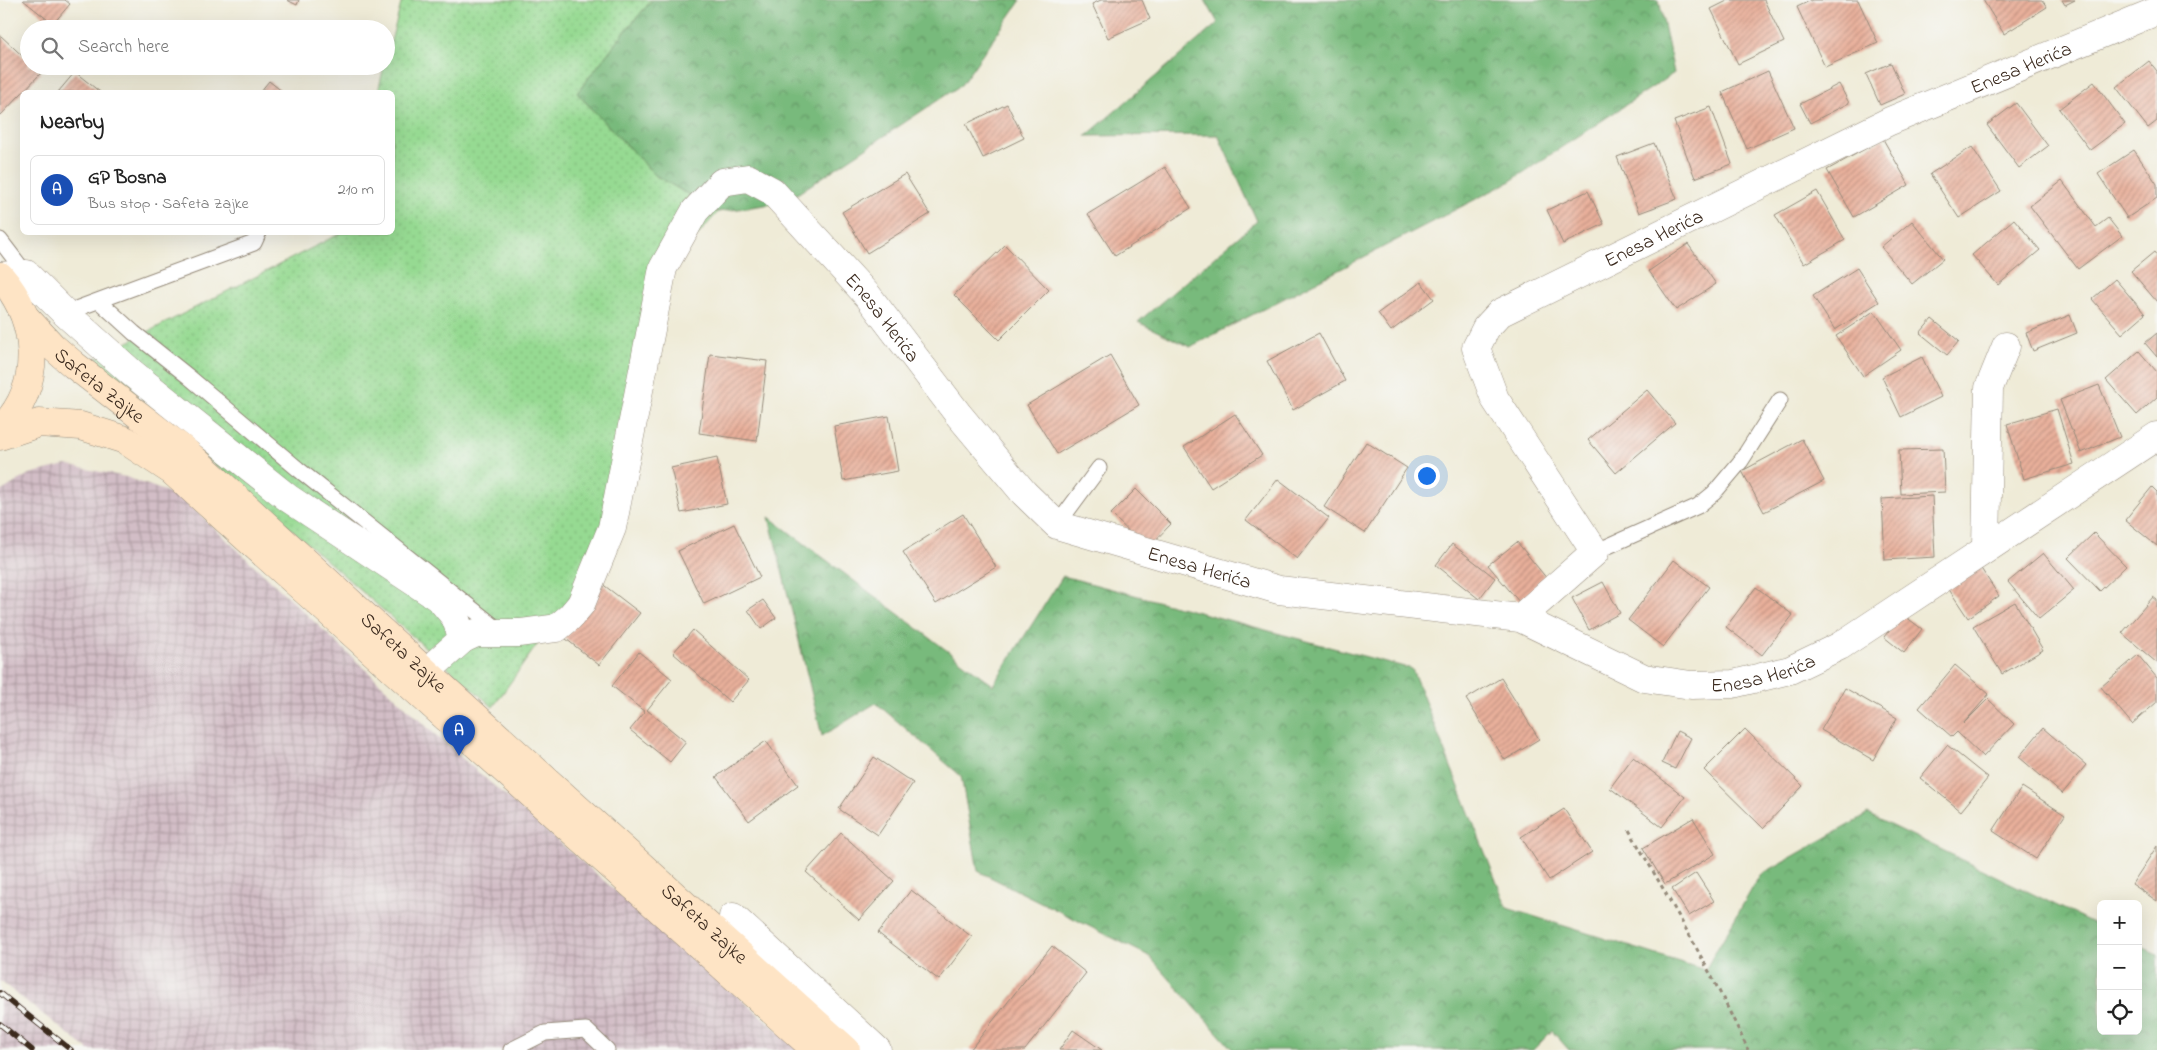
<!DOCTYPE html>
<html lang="en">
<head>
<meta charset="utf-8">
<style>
	:root { --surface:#fff; --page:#f2f2f2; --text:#222; --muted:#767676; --line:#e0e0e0; --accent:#111827 }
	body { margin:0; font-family:"Indie Flower",sans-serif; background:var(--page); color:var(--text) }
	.controls { position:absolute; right:15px; bottom:15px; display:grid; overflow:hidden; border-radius:8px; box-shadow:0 5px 20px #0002 }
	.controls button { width:45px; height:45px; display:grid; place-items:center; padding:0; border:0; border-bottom:1px solid var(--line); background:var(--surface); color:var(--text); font:25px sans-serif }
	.you { position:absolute; left:1426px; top:475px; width:18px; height:18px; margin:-12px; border:4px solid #fff; border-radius:50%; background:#1a73e8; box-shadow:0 0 0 8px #1a73e833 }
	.badge { display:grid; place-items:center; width:32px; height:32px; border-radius:50%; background:var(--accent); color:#fff; font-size:16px; font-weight:700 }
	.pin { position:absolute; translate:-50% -41px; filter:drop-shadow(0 1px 2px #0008) }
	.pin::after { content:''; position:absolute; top:26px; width:18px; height:15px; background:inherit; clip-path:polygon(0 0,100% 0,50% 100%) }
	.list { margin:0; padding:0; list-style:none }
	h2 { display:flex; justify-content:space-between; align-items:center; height:65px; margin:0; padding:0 20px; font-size:21px }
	h2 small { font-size:16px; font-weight:400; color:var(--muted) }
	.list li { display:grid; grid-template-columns:32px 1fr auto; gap:15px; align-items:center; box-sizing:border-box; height:70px; margin:0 10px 10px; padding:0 10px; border:1px solid var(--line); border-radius:8px }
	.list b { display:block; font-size:19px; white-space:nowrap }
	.list p { margin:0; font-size:16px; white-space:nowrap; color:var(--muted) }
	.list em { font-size:16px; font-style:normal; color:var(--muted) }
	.icon { flex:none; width:28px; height:28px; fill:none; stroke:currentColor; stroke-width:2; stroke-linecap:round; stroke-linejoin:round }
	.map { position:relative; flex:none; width:2157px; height:1050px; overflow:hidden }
	.search { position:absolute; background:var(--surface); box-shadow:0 5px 20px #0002; left:20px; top:20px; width:375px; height:55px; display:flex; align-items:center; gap:12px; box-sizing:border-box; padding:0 18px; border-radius:28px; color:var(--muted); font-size:19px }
	.panel { position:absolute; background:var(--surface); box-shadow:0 5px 20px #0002; left:20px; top:90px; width:375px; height:145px; border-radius:8px }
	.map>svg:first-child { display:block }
	.industrial { fill:url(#industrial-grid) }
	.grass { fill:url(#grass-dots); stroke:#688258 }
	.forest { fill:url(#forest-crowns); stroke:#5a724d }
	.building { fill:url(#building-hatch) }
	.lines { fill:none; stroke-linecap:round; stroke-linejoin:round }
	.lane-casing { stroke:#958a7a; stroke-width:17 }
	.street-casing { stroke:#958a7a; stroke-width:29 }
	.secondary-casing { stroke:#958a7a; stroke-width:29 }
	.path { stroke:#958a7a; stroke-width:3; stroke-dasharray:4 4; stroke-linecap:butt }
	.lane { stroke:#fff; stroke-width:15 }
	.street { stroke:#fff; stroke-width:28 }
	.secondary { stroke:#fee4c5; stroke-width:28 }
	.rail-casing { stroke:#3b2a1e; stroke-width:5.5 }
	.rail { stroke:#f6f6f2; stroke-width:4; stroke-dasharray:11; stroke-linecap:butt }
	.labels { text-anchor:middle; stroke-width:4; stroke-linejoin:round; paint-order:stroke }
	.street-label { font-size:20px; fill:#3b2a1e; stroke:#f6f6f2 }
</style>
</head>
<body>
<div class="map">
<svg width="2157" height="1050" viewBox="0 0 2157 1050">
	<defs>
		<pattern id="industrial-grid" width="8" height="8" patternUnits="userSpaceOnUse" patternTransform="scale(1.25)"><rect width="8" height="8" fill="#d2bdc6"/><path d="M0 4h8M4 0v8" fill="none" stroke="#ac9aa0"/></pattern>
		<pattern id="grass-dots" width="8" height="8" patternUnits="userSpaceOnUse" patternTransform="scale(1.25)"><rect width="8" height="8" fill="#96da92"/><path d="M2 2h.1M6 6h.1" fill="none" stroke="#82bb7d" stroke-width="1.8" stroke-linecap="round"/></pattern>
		<pattern id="forest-crowns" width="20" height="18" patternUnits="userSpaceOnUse" patternTransform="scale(1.25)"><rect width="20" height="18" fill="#78ba7c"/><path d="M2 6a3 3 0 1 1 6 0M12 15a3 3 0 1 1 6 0" fill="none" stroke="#649765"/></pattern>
		<pattern id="building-hatch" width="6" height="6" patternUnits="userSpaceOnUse" patternTransform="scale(1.25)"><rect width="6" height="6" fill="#e9b09b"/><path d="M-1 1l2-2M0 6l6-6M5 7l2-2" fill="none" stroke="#be8f7e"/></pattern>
	</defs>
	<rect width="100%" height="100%" fill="#f6f6f2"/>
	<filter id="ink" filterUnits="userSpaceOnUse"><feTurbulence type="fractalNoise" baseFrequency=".02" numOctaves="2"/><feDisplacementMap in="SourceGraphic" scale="10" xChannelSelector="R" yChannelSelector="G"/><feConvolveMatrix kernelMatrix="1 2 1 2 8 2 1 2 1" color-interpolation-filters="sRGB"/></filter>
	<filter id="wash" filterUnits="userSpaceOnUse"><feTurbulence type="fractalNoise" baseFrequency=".0096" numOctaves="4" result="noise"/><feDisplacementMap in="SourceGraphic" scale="20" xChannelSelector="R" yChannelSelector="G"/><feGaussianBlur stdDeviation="1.12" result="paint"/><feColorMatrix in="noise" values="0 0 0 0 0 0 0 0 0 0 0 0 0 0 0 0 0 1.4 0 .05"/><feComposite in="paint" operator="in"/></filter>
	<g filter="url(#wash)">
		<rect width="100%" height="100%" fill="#efebd7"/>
		<g class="industrial">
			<path d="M 66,465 L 126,477 L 181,497 L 441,740 L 800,1050 L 89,1050 L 0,981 L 0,492 L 29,474 Z"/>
			<path d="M 0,991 L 73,1050 L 0,1050 Z"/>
		</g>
		<path class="grass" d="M 402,0 L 652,0 L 622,35 L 577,93 L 655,175 L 718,212 L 661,277 L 616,533 L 493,707 L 265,506 L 89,362 L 341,233 L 392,232 L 392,92 L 378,92 L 384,66 L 386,66 L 386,60 Z"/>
		<g class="forest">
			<path d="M 652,0 L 1021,0 L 961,85 L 785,202 L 718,212 L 655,175 L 577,93 L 622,35 Z"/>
			<path d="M 1205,0 L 1659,0 L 1674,73 L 1509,182 L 1190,347 L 1138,322 L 1257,221 L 1218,135 L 1086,136 L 1218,23 Z"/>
			<path d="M 769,517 L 993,685 L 1063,576 L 1412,669 L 1507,908 L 1705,970 L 1760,875 L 1868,814 L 2101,927 L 2101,1031 L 2138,1031 L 2138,945 L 2157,954 L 2157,1050 L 1569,1050 L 1552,1031 L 1533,1050 L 1233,1050 L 1149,956 L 978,871 L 961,776 L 876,703 L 822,736 Z"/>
		</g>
		<g id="blocks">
			<g class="building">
				<path d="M 23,0 L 65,0 L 70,4 L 53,24 Z"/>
				<path d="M 287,0 L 299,0 L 297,5 Z"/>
				<path d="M 1101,0 L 1142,0 L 1150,19 L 1108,38 L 1092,4 Z"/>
				<path d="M 1729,0 L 1764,0 L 1784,42 L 1738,64 L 1711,9 Z"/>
				<path d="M 1812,0 L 1858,0 L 1878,43 L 1825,67 L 1797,7 Z"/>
				<path d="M 1983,0 L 2042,0 L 2047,7 L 2004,34 Z"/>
				<path d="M 2062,0 L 2075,0 L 2065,5 Z"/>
				<path d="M 0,35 L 29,62 L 29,66 L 34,66 L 41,73 L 0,116 Z"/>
				<path d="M 2149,61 L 2157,71 L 2157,121 L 2148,128 L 2116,87 Z"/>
				<path d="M 1891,63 L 1905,94 L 1880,105 L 1866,74 Z"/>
				<path d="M 1768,71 L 1794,128 L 1747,149 L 1722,92 Z"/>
				<path d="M 75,72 L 100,92 L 58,92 Z"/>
				<path d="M 269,81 L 283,92 L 260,92 Z"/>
				<path d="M 2094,82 L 2125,124 L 2090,150 L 2059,109 Z"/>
				<path d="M 1839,84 L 1849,103 L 1810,123 L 1800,104 Z"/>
				<path d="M 2016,103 L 2048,146 L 2019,168 L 1987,125 Z"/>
				<path d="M 1007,104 L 1024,138 L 983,158 L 966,124 Z"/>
				<path d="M 1711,107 L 1732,164 L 1695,178 L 1674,121 Z"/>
				<path d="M 1883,139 L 1909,185 L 1854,217 L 1827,170 Z"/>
				<path d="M 1654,143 L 1677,199 L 1639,213 L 1617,157 Z"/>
				<path d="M 1972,147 L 2001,191 L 1959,218 L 1930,174 Z"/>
				<path d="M 2134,150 L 2157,184 L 2157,198 L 2127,218 L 2098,174 Z"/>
				<path d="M 1165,167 L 1191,208 L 1115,256 L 1088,214 Z"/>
				<path d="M 905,174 L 930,214 L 867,253 L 842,212 Z"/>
				<path d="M 2062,181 L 2096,227 L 2108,218 L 2122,236 L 2078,269 L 2030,206 Z"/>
				<path d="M 1588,191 L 1604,224 L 1563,244 L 1547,210 Z"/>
				<path d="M 1817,191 L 1845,240 L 1804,264 L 1775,215 Z"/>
				<path d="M 2014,219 L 2040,250 L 1998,285 L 1972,255 Z"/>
				<path d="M 1912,221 L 1943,259 L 1912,284 L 1881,247 Z"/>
				<path d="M 1688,244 L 1716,284 L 1676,310 L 1649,271 Z"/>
				<path d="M 1005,245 L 1049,290 L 999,340 L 954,295 Z"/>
				<path d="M 2154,252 L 2157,256 L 2157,302 L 2131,271 Z"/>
				<path d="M 1857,268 L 1879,302 L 1835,330 L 1813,296 Z"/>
				<path d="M 2115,279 L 2145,314 L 2122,334 L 2092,299 Z"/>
				<path d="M 1421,282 L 1434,299 L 1391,331 L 1378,313 Z"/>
				<path d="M 1874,311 L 1901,350 L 1863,376 L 1836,336 Z"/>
				<path d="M 2070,315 L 2077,333 L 2033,351 L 2026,333 Z"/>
				<path d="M 1932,319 L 1959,341 L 1947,355 L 1920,333 Z"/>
				<path d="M 1319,333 L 1345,381 L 1293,410 L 1267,361 Z"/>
				<path d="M 2157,333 L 2157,357 L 2145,343 Z"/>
				<path d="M 2139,351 L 2157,372 L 2157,397 L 2137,415 L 2106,380 Z"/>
				<path d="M 710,354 L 767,361 L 757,441 L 699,433 Z"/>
				<path d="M 1110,355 L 1139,405 L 1057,454 L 1027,405 Z"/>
				<path d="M 1922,357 L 1941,397 L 1901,417 L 1882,377 Z"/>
				<path d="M 2099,385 L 2120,437 L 2081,453 L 2060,400 Z"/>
				<path d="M 1647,390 L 1675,423 L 1616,473 L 1588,440 Z"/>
				<path d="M 2057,409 L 2074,464 L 2024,479 L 2007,424 Z"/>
				<path d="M 1235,414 L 1262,455 L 1211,488 L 1184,447 Z"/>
				<path d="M 889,416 L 898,471 L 843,481 L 834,426 Z"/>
				<path d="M 1802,439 L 1824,481 L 1764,512 L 1742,471 Z"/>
				<path d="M 1366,442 L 1407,468 L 1365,533 L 1324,507 Z"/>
				<path d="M 1943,449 L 1945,492 L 1901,494 L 1899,450 Z"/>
				<path d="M 717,458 L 727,504 L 681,513 L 671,468 Z"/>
				<path d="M 1278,479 L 1329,518 L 1297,559 L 1246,520 Z"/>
				<path d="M 2152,487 L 2157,492 L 2157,546 L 2125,520 Z"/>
				<path d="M 1136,489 L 1171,524 L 1147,549 L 1111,514 Z"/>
				<path d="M 1932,496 L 1935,557 L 1885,560 L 1882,499 Z"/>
				<path d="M 963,514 L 996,567 L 936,604 L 903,552 Z"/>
				<path d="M 734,524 L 760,577 L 704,604 L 678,551 Z"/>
				<path d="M 2094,533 L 2126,566 L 2100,591 L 2068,558 Z"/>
				<path d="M 1517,542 L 1548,580 L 1520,603 L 1488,565 Z"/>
				<path d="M 1452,544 L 1495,578 L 1479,599 L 1436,565 Z"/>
				<path d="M 2043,553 L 2074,590 L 2039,619 L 2008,582 Z"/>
				<path d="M 1674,560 L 1709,587 L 1663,647 L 1628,620 Z"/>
				<path d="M 1980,567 L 1999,596 L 1968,618 L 1948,588 Z"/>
				<path d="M 1603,582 L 1620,613 L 1589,630 L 1572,598 Z"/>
				<path d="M 601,583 L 640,613 L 599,665 L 561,635 Z"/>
				<path d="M 1756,587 L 1793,615 L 1762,655 L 1726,627 Z"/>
				<path d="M 2153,597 L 2157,600 L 2157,663 L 2122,633 Z"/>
				<path d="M 763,600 L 776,618 L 761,629 L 748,610 Z"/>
				<path d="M 2015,602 L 2043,650 L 2002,674 L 1973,626 Z"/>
				<path d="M 1902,614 L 1922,629 L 1904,653 L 1884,637 Z"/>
				<path d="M 693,630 L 749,680 L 730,702 L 673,653 Z"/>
				<path d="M 639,652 L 672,679 L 647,710 L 686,742 L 670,762 L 630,730 L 645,712 L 612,686 Z"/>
				<path d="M 2138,655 L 2157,678 L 2157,702 L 2132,724 L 2101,687 Z"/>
				<path d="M 1955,665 L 1989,694 L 1963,724 L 1988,699 L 2014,724 L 1983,757 L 1957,732 L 1952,737 L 1919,708 Z"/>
				<path d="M 1501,678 L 1539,739 L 1505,760 L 1466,699 Z"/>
				<path d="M 1845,688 L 1897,718 L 1873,760 L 1821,730 Z"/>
				<path d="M 2043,728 L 2086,765 L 2062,794 L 2019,757 Z"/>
				<path d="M 1745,729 L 1803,786 L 1763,828 L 1704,770 Z"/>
				<path d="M 1677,731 L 1691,738 L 1675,769 L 1662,763 Z"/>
				<path d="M 766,741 L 798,785 L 749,821 L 716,777 Z"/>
				<path d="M 1947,745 L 1988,778 L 1961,811 L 1920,778 Z"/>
				<path d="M 874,757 L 913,783 L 878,835 L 839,809 Z"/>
				<path d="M 1633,757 L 1685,797 L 1662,827 L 1610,788 Z"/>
				<path d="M 2022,787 L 2065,815 L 2036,859 L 1993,831 Z"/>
				<path d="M 1564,809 L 1592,852 L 1549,880 L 1521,837 Z"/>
				<path d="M 1693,818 L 1715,854 L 1665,884 L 1643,848 Z"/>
				<path d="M 841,833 L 894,881 L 859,920 L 806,872 Z"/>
				<path d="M 2157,846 L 2157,901 L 2132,884 Z"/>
				<path d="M 1696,873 L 1714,901 L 1689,916 L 1672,889 Z"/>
				<path d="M 911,890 L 972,937 L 939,980 L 878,933 Z"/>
				<path d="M 1052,946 L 1086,973 L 1025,1050 L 970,1050 Z"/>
				<path d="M 1073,1030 L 1102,1050 L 1059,1050 Z"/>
			</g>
		</g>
	</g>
	<g filter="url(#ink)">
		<use href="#blocks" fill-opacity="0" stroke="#958a7a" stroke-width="1"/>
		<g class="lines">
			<defs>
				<g id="lane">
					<path d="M 0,240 L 26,274"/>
					<path d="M 100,302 L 134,333 L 189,377 L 298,469 L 500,631"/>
					<path d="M 65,313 L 254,243 L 259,232"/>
					<path d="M 1057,525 L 1099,468"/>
					<path d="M 1595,552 L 1698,506 L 1714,493 L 1741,461 L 1780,400"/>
					<path d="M 511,1050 L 545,1033 L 586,1030 L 607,1050"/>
				</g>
				<g id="street">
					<path id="s1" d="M 0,276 L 26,274 L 65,313 L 132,373 L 288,498 L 440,599 L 455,617 L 463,639 L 476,633 L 520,633 L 557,628 L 570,617 L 581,604 L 612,528 L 663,268 L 695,211 L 722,182 L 748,178 L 772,191 L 868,296 L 958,414 L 1024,493 L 1057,525 L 1279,590 L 1520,618 L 1644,678 L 1691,685 L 1733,684 L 1790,670 L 1840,646 L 2157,436"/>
					<path d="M 1986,548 L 1989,388 L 2006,346"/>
					<path id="s2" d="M 1520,618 L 1595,552 L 1495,399 L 1476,348 L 1486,328 L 1500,313 L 1890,121 L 2157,11"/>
					<path d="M 426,672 L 463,639"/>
					<path d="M 733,917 L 877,1050"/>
				</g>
				<g id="secondary">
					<path d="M 0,276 C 39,320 45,386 0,430"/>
					<path id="s3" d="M 26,318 L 53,347 L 74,365 L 185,451 L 426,672 L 846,1050"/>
					<path d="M 0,436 L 39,423 L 81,426 L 125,440 L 172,471 L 816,1050"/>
				</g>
			</defs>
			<use href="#lane" class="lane-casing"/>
			<use href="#street" class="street-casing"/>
			<use href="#secondary" class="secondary-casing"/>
			<path class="path" d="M 1629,830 C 1671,902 1713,974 1748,1050"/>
			<use href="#lane" class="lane"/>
			<use href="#street" class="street"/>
			<use href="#secondary" class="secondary"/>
			<defs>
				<g id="rail">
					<path d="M 0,993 L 71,1050"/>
					<path d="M 0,1024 L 32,1050"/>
				</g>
			</defs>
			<use href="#rail" class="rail-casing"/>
			<use href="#rail" class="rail"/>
		</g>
	</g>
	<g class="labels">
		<g class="street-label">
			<text dy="7" stroke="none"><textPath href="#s2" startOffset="956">Enesa Herića</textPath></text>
			<text dy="7" stroke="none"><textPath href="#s2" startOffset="551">Enesa Herića</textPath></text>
			<text dy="7" stroke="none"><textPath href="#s1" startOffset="1404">Enesa Herića</textPath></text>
			<text dy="7" stroke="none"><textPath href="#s3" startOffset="100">Safeta Zajke</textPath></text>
			<text dy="7" stroke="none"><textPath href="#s1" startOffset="1824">Enesa Herića</textPath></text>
			<text dy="7" stroke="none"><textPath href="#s3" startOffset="505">Safeta Zajke</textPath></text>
			<text dy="7" stroke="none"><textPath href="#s1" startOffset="2408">Enesa Herića</textPath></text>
			<text dy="7" stroke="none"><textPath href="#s3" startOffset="910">Safeta Zajke</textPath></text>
		</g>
	</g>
</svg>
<div class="controls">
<button>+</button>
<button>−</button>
<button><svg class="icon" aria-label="locate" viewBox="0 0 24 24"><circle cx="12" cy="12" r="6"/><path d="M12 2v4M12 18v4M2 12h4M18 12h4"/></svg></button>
</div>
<div class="you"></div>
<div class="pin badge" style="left:459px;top:756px;background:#1a4fb4">A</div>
<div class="search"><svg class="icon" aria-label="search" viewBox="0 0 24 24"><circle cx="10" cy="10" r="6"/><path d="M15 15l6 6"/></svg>Search here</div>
<section class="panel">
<h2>Nearby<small></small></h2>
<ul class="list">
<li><span class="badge" style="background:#1a4fb4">A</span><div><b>GP Bosna</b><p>Bus stop · Safeta Zajke</p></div><em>210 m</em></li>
</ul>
</section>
</div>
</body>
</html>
